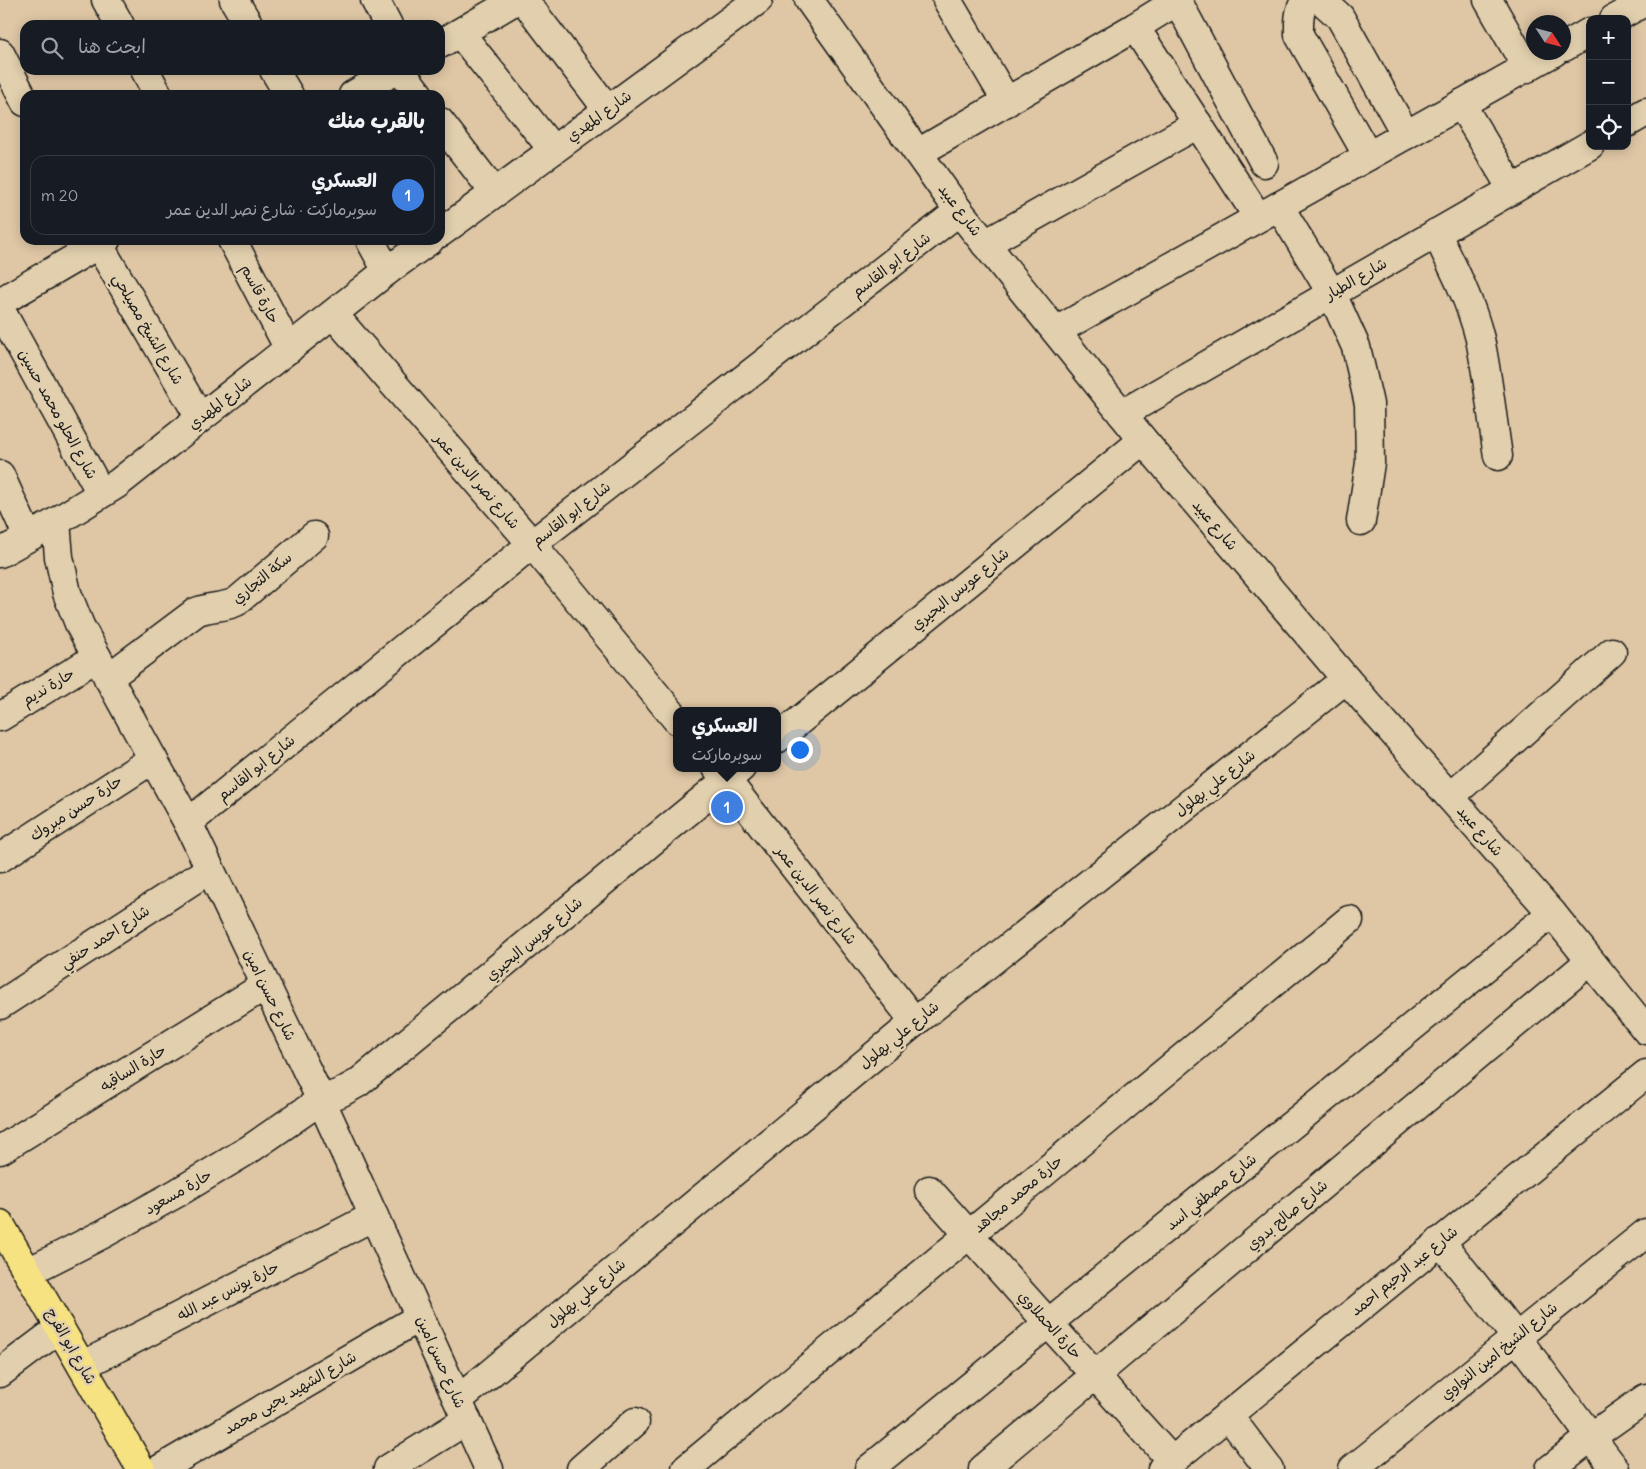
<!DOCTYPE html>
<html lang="ar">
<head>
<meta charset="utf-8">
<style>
	:root { --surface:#171b24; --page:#20242c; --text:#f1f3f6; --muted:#9ea1a6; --line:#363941; --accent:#0f766e }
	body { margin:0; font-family:Delius,"Playpen Sans Arabic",sans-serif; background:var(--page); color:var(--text); direction:rtl }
	.controls { position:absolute; right:15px; top:15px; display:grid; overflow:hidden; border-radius:10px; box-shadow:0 2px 12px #0003 }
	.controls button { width:45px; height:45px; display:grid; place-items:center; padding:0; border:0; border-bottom:1px solid var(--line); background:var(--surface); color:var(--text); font:25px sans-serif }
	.compass { position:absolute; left:1526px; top:15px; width:45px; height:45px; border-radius:50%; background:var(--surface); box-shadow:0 2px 12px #0003; rotate:126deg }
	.you { position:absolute; left:799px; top:749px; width:18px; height:18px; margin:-12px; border:4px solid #fff; border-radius:50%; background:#1a73e8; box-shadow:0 0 0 8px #1a73e833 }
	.badge { display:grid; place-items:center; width:32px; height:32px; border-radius:50%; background:var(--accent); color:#fff; font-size:16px; font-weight:700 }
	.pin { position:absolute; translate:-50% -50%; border:2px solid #fff; box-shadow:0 1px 5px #0006 }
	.popup { position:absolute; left:673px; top:707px; width:108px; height:65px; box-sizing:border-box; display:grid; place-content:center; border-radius:10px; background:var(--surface); filter:drop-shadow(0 1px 4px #0005); font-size:16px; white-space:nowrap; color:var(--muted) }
	.popup b { font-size:19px; color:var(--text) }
	.popup::after { content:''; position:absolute; left:50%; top:100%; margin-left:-10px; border:10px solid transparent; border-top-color:var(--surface) }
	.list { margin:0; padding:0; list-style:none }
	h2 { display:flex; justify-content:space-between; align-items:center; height:65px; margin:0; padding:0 20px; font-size:21px }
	h2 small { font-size:16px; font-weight:400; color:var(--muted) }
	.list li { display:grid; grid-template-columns:32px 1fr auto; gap:15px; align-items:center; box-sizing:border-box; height:80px; margin:0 10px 10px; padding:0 10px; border:1px solid var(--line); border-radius:15px }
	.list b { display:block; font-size:19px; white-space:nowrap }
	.list p { margin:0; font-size:16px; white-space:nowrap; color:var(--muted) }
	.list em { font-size:16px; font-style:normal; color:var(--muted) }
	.icon { flex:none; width:28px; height:28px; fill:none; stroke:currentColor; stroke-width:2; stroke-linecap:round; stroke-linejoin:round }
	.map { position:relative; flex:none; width:1646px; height:1469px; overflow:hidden; direction:ltr }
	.search { position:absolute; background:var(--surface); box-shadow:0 2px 12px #0003; left:20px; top:20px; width:425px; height:55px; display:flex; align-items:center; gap:12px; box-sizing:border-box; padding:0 18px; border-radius:15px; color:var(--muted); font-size:19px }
	.panel { position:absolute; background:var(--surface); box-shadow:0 2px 12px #0003; left:20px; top:90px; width:425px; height:155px; border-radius:15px; direction:rtl }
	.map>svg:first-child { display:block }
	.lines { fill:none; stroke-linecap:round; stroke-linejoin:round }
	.minor-casing { stroke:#1c1c1c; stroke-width:31 }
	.major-casing { stroke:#1c1c1c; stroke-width:31 }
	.minor { stroke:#e1cfad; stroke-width:28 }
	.major { stroke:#f6e281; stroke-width:28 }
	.labels { text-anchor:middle; stroke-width:5; stroke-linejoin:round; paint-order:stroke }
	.street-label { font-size:15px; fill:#1c1c1c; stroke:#e1cfad }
</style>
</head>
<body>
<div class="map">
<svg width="1646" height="1469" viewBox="0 0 1646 1469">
	<rect width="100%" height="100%" fill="#dfc7a5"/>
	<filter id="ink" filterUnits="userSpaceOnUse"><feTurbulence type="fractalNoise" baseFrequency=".02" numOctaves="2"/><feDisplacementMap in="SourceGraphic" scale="10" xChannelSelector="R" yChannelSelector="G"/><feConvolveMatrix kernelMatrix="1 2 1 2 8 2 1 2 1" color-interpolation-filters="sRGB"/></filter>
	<g filter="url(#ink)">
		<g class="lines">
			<defs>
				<g id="minor">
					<path d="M 106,0 L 120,25"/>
					<path d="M 234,0 L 249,25"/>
					<path d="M 375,0 L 388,25"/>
					<path d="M 524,0 L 608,110"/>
					<path d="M 809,0 L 959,211 L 1143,440 L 1346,679 L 1552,913 L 1646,1030"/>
					<path d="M 947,0 L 1007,102"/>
					<path d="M 1177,0 L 1264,163"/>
					<path d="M 1306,0 C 1298,11 1299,22 1299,35 L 1368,156"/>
					<path d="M 1321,0 L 1340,17 L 1406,135"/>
					<path d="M 1488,0 L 1527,68"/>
					<path d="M 1614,19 L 1646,1"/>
					<path d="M 1135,27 L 1258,217"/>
					<path d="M 460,33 L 553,150"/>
					<path d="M 440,44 L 516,0"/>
					<path d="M 1564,47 L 1590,32"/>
					<path d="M 0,53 L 25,102"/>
					<path d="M 145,70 L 158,95"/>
					<path d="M 274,70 L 289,95"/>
					<path d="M 400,70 L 419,95"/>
					<path d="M 353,95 L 396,70"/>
					<path d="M 1461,104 L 1512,189"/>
					<path d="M 440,122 L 495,193"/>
					<path d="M 1627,123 L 1646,112"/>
					<path d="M 918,153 L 1135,27 L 1177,1"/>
					<path d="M 1279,206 L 1332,294 L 1356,347 L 1369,404 L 1370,463 L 1361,521"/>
					<path d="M 440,233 L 758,0"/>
					<path d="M 1436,233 C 1453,267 1471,302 1480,339 C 1488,377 1492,417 1498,456"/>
					<path d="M 96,240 L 200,418"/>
					<path d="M 232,240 L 289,349"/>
					<path d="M 370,240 L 387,271"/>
					<path d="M 985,244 L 1198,124"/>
					<path d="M 0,302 L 106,240"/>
					<path d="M 0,309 L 101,493"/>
					<path d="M 333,314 L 532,544 L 677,720"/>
					<path d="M 1056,331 L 1554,52"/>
					<path d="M 1122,414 L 1590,145"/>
					<path d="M 0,475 L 28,537"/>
					<path d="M 56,522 L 59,557 L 67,593 L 80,626 L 188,823 L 321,1100 L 489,1469"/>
					<path d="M 0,553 L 56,522 L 117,484 L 387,271 L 430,240"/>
					<path d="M 108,678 L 196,612 C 209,606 223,608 236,602 L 314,536"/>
					<path d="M 0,717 L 97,657"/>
					<path d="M 777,739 L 1143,440"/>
					<path d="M 717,768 L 915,1022"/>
					<path d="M 1450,797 L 1612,652"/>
					<path d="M 188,823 L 532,544 L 959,211"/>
					<path d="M 0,858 L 153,759"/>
					<path d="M 0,1005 L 210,869"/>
					<path d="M 0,1150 L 266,985"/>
					<path d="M 929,1190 L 1172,1461"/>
					<path d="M 1440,1241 L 1516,1337 L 1615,1469"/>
					<path d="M 28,1272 L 103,1234 L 177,1193 L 250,1149 L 321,1100 L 340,1093 L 358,1083 L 741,768"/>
					<path d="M 82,1366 L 374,1216"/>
					<path d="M 0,1373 L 60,1328"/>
					<path d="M 458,1400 L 915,1022 L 1346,679"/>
					<path d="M 1228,1415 L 1269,1469"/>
					<path d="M 160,1469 L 420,1317"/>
					<path d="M 388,1469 L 467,1420"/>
					<path d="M 581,1469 L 635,1422"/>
					<path d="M 686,1469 L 1349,920"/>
					<path d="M 869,1469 L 1552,913"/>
					<path d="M 983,1469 L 1590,961"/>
					<path d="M 1162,1469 L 1646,1074"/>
					<path d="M 1353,1469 L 1646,1233"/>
					<path d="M 1550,1469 L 1591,1437 L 1646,1398"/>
				</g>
				<path id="major" d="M 0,1224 L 141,1469"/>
			</defs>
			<use href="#minor" class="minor-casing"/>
			<use href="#major" class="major-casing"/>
			<use href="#minor" class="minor"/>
			<use href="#major" class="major"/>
		</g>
	</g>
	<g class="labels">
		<g class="street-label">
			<text transform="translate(599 116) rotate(-36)" y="5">شارع المهدي</text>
			<text transform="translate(960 210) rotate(53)" y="5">شارع عبيد</text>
			<text transform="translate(891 265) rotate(-38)" y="5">شارع ابو القاسم</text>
			<text transform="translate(1356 279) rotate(-30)" y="5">شارع الطيار</text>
			<text transform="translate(260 294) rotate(62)" y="5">حارة قاسم</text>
			<text transform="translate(148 329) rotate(60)" y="5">شارع الشيخ مصيلحي</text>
			<text transform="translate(220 403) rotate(-38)" y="5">شارع المهدي</text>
			<text transform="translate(58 414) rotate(61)" y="5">شارع الحلو محمد حسين</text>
			<text transform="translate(477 481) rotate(49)" y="5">شارع نصر الدين عمر</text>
			<text transform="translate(571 514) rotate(-38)" y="5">شارع ابو القاسم</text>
			<text transform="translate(1215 525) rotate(50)" y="5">شارع عبيد</text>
			<text transform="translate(262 578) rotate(-39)" y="5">سكة التجاري</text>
			<text transform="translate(960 589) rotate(-39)" y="5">شارع عويس البحيري</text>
			<text transform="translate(48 687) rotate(-31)" y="5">حارة نديم</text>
			<text transform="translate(256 768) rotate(-39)" y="5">شارع ابو القاسم</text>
			<text transform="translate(1215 783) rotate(-38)" y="5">شارع علي بهلول</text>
			<text transform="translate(76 808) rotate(-33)" y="5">حارة حسن مبروك</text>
			<text transform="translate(1480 831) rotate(49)" y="5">شارع عبيد</text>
			<text transform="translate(816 895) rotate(52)" y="5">شارع نصر الدين عمر</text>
			<text transform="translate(105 937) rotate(-33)" y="5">شارع احمد حنفي</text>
			<text transform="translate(534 939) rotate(-40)" y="5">شارع عويس البحيري</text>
			<text transform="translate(270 995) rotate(64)" y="5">شارع حسن امين</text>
			<text transform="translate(899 1035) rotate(-39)" y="5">شارع علي بهلول</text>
			<text transform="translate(133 1068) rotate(-32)" y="5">حارة الساقيه</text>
			<text transform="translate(178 1192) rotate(-30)" y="5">حارة مسعود</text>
			<text transform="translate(1211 1192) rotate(-39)" y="5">شارع مصطفي اسد</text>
			<text transform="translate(1018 1194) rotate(-40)" y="5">حارة محمد مجاهد</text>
			<text transform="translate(1287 1215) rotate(-40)" y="5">شارع صالح بدوي</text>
			<text transform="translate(1404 1271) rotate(-39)" y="5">شارع عبد الرحيم احمد</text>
			<text transform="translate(228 1291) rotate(-27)" y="5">حارة يونس عبد الله</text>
			<text transform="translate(586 1293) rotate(-40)" y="5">شارع علي بهلول</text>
			<text transform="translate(1050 1325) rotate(48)" y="5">حارة الحملاوي</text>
			<text transform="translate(71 1346) rotate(60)" y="5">شارع ابو الفرج</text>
			<text transform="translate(1499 1351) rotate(-39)" y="5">شارع الشيخ امين النواوي</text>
			<text transform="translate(441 1362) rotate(66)" y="5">شارع حسن امين</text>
			<text transform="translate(290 1393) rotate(-30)" y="5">شارع الشهيد يحيى محمد</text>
		</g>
	</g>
</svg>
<div class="controls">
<button>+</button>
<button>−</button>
<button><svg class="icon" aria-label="locate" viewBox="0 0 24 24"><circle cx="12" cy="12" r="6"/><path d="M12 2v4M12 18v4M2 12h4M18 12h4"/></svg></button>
</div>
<svg class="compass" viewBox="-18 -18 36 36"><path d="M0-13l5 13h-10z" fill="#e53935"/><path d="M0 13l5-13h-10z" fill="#9ea1a6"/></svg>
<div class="you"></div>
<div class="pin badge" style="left:727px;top:807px;background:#3f7fe0">1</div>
<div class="popup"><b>العسكري</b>سوبرماركت</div>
<div class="search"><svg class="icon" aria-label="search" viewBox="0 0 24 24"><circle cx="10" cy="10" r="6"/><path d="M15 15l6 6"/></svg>ابحث هنا</div>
<section class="panel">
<h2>بالقرب منك<small></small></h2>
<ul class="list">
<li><span class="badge" style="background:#3f7fe0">1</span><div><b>العسكري</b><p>سوبرماركت · شارع نصر الدين عمر</p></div><em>20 m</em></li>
</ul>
</section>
</div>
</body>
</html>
